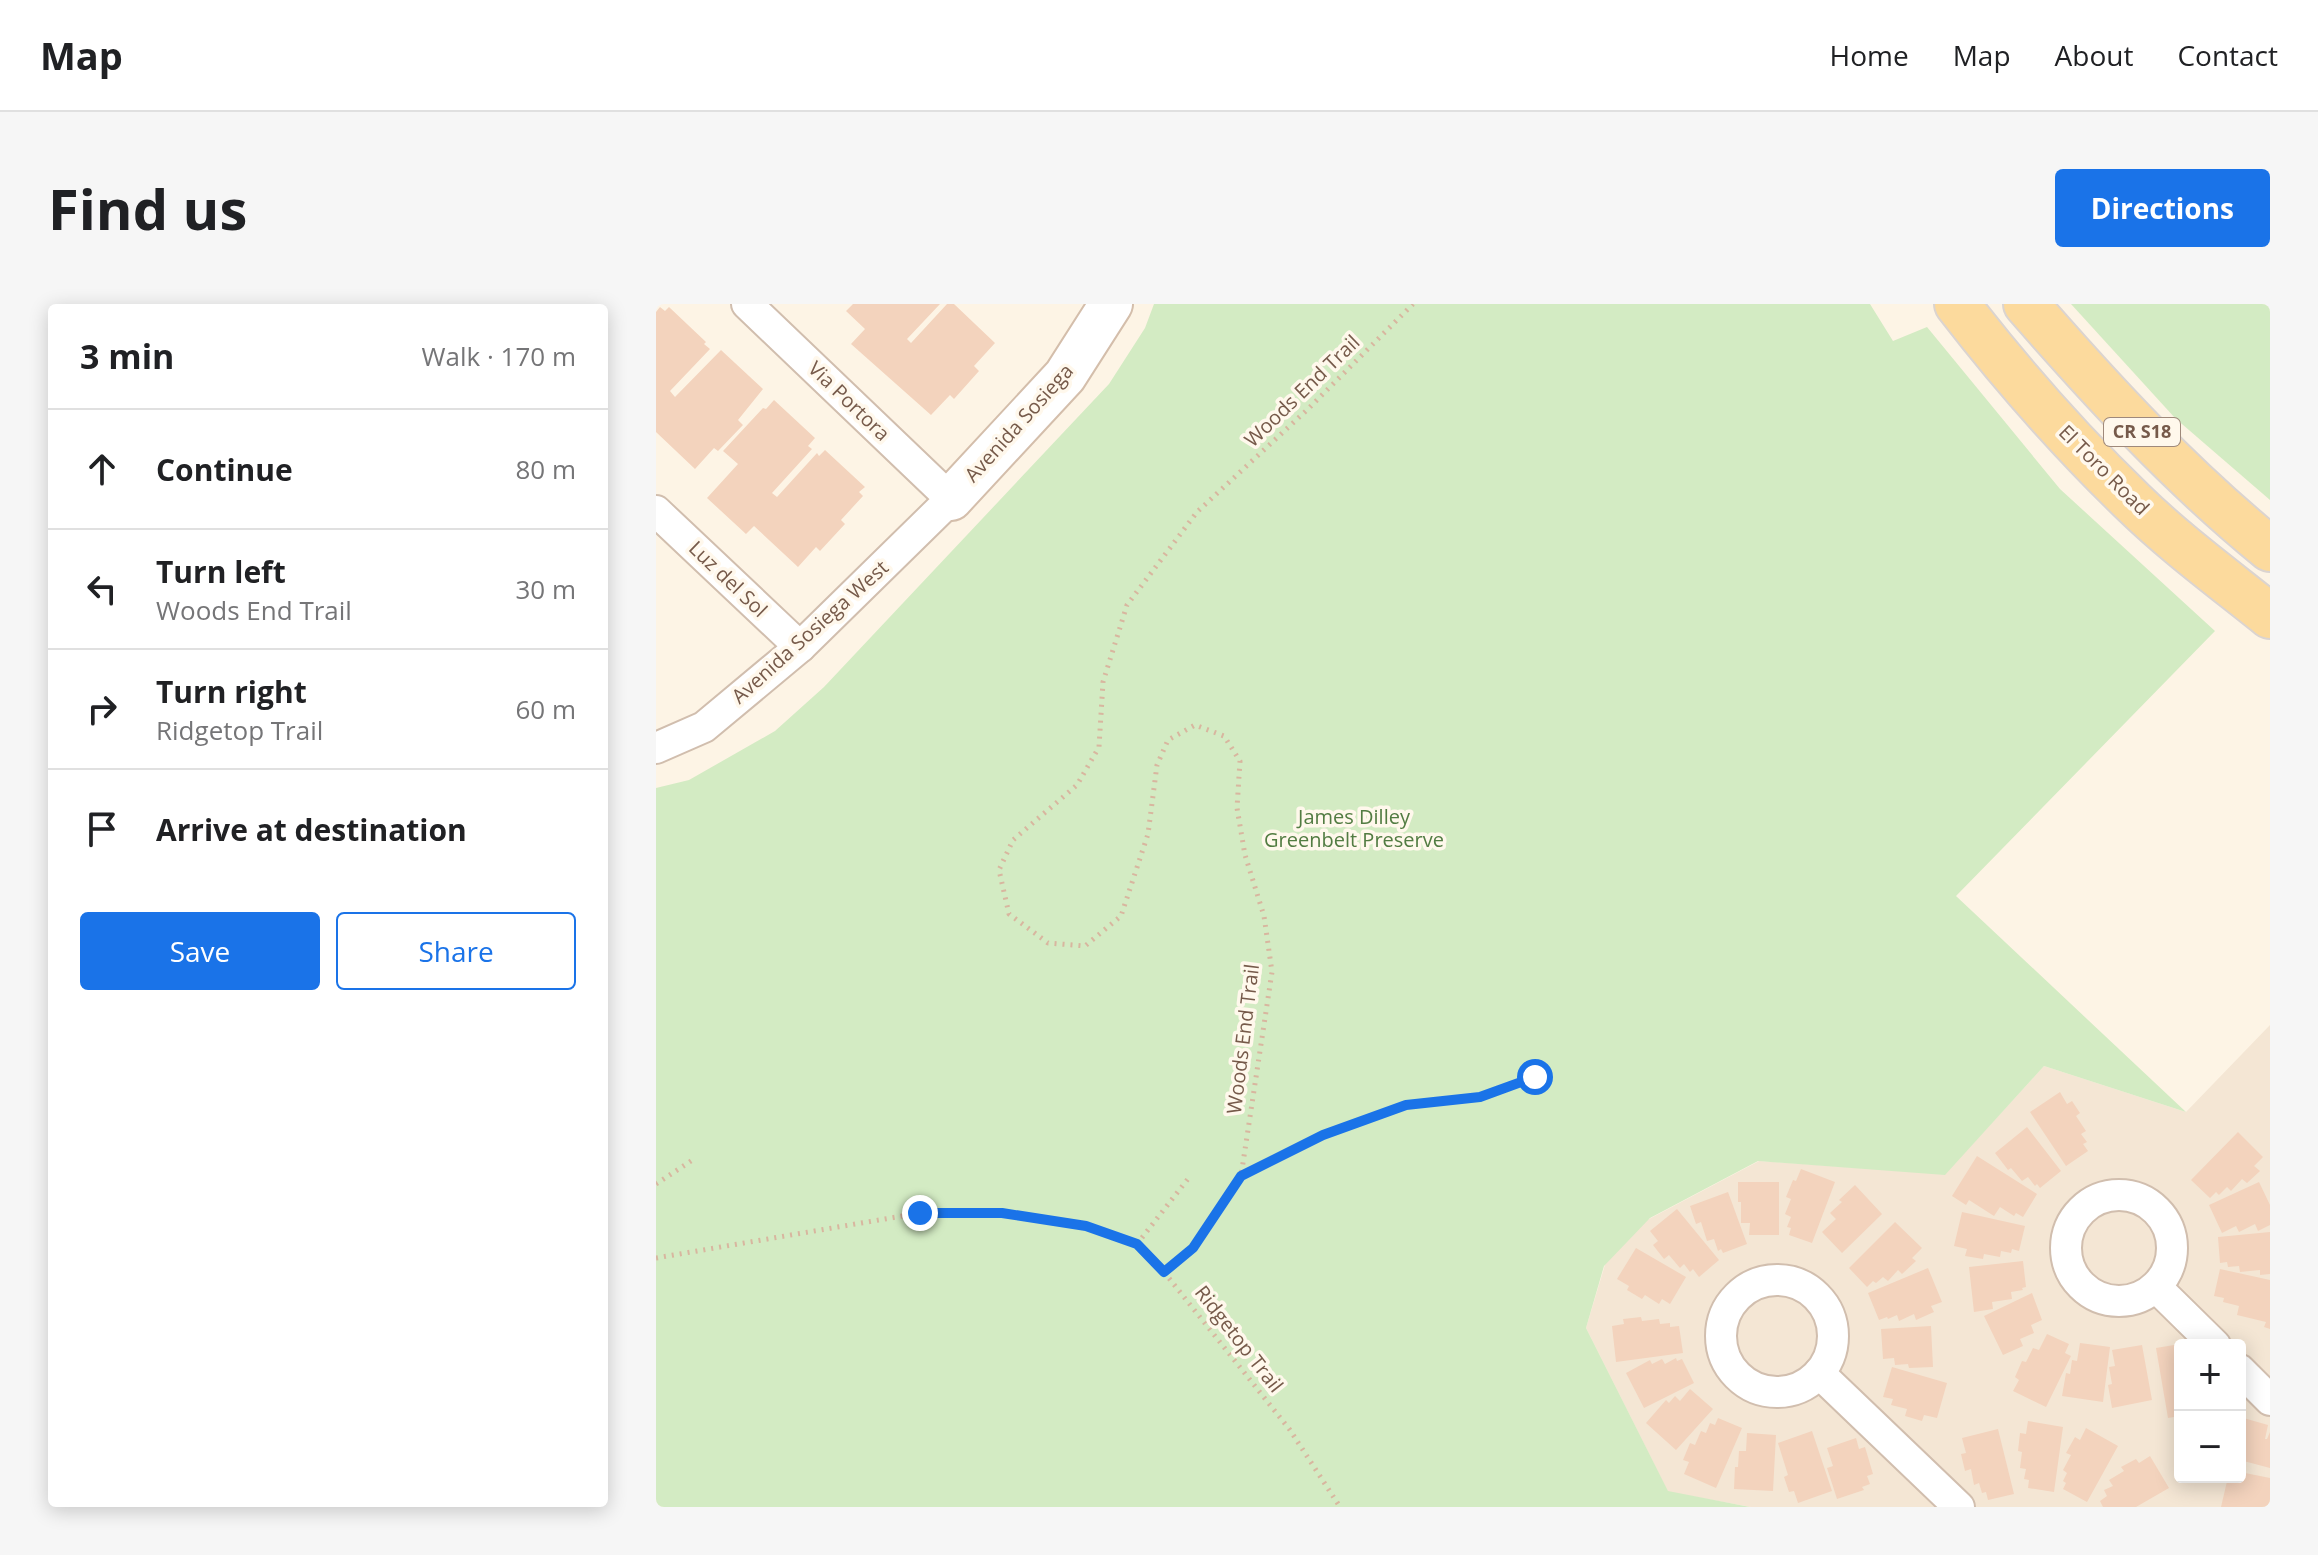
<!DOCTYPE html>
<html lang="en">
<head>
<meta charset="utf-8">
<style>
	:root { --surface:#fff; --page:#f6f6f6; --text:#202124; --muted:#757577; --line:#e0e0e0; --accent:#1a73e8 }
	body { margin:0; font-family:"Open Sans",sans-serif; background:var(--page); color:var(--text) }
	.controls { position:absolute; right:24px; bottom:24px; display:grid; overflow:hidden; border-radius:8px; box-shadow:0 4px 20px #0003 }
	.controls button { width:72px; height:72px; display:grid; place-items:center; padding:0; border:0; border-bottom:2px solid var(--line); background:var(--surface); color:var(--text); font:40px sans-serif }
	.stop { position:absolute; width:24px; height:24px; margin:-18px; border:6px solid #1a73e8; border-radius:50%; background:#fff }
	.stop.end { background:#1a73e8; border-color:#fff; box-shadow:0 2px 8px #0008 }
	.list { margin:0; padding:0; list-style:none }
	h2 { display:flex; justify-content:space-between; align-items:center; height:104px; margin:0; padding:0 32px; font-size:34px }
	h2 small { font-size:26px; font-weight:400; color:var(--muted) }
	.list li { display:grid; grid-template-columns:52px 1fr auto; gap:24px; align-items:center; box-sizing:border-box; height:120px; padding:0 32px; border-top:2px solid var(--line) }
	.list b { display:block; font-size:30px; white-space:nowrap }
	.list p { margin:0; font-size:26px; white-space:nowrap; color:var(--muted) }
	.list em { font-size:26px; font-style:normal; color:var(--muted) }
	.actions { display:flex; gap:16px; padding:24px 32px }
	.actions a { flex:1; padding:18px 0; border:2px solid var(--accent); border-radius:8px; text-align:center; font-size:28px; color:var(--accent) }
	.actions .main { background:var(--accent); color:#fff }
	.icon { flex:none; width:44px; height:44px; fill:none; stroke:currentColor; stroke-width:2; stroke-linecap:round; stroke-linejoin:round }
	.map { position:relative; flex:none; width:1614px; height:1203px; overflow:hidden; border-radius:8px }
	header { display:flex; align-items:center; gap:48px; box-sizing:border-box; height:112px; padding:0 40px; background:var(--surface); border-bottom:2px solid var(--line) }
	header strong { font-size:38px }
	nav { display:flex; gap:44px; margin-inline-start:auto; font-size:28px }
	.intro { display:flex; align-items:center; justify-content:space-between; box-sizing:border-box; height:192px; padding:0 48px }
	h1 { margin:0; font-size:56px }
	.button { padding:20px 36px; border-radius:8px; background:var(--accent); color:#fff; font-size:28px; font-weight:700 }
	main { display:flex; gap:48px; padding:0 48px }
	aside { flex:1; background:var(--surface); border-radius:8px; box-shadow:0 4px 20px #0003 }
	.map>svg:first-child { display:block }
	.residential { fill:#f4e6d4; fill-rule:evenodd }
	.green { fill:#d3ebc3 }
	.building { fill:#f3d3bd }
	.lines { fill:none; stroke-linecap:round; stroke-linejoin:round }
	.street-casing { stroke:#d1beae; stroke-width:34 }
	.secondary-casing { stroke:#d4beab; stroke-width:46 }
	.primary-casing { stroke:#dbd4d0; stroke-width:48 }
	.path { stroke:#d8b69f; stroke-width:5; stroke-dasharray:2 6; stroke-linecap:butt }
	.street { stroke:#fff; stroke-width:30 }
	.secondary { stroke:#fff; stroke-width:42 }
	.primary { stroke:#fcda9d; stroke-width:44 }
	.route { stroke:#1a73e8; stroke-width:10 }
	.labels { text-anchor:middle; stroke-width:7; stroke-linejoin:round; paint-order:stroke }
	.shield { fill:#fff8ec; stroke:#9f897b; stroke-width:2 }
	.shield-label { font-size:18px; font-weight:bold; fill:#765a4a }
	.street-label { font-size:20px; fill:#765a4a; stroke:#fff8ec }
	.park-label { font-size:20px; fill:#527c42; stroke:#fff8ec }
</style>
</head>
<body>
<header>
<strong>Map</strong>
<nav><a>Home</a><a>Map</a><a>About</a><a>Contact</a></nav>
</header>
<div class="intro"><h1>Find us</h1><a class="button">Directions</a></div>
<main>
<aside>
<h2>3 min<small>Walk · 170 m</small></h2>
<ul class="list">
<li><svg class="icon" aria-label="ahead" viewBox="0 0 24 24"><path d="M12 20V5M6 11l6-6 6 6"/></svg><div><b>Continue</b></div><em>80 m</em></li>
<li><svg class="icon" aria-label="left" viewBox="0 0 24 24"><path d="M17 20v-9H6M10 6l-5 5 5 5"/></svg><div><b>Turn left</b><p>Woods End Trail</p></div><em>30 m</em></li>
<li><svg class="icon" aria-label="right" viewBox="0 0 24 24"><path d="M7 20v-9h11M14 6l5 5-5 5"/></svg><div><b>Turn right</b><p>Ridgetop Trail</p></div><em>60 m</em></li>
<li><svg class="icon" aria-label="arrive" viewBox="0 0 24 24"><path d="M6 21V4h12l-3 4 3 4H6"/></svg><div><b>Arrive at destination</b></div></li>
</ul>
<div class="actions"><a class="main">Save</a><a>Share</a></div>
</aside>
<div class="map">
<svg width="1614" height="1203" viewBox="0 0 1614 1203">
	<rect width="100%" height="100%" fill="#fdf4e5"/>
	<path class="residential" d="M 1614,721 L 1614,1203 L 1095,1203 L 1012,1188 L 930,1024 L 957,934 L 1103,857 L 1289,870 L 1388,762 L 1530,808 ZM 1524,1041 L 1584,1041 L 1584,1173 L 1524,1173 Z"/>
	<g class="green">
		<path d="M 498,0 L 1214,0 L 1237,37 L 1271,23 L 1404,185 L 1559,327 L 1300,592 L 1530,808 L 1388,762 L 1289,871 L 1102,857 L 994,914 L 948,962 L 930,1024 L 1012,1187 L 1094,1203 L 0,1203 L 0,484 L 33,476 L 119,427 L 168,383 L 453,80 L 489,24 Z"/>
		<path d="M 1415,0 L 1614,0 L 1614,196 L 1519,114 Z"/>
	</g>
	<g class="building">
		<path d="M 197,0 L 284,0 L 251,35 L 255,39 L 291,0 L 298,0 L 339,39 L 318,62 L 323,67 L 298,95 L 294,91 L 275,111 L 195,40 L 209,25 L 190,7 Z"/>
		<path d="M 4,3 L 9,7 L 13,3 L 50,38 L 48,40 L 54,45 L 14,87 L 19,93 L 65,46 L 107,85 L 82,116 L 87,121 L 62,147 L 58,144 L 39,165 L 0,128 L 0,8 Z"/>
		<path d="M 118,96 L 159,134 L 152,142 L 156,145 L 116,189 L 121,193 L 161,149 L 163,152 L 169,146 L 209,183 L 203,188 L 207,192 L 185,216 L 189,220 L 164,247 L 160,243 L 142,263 L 98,222 L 90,230 L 51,194 L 82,160 L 67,147 L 107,104 L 110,105 Z"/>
		<path d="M 1404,788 L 1411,800 L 1416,797 L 1424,809 L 1420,812 L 1430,827 L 1425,830 L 1431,838 L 1427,840 L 1432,847 L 1410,862 L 1374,808 Z"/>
		<path d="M 1371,823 L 1405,867 L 1384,884 L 1381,880 L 1379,882 L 1372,873 L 1366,877 L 1355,864 L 1352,866 L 1339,849 Z"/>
		<path d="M 1582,828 L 1607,853 L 1598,862 L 1604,867 L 1591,879 L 1586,875 L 1575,887 L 1571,883 L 1563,891 L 1560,888 L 1554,894 L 1535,876 Z"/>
		<path d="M 1321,852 L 1381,890 L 1367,913 L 1360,909 L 1358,912 L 1344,903 L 1338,912 L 1313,896 L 1310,901 L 1296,892 Z"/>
		<path d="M 1145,865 L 1179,878 L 1156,939 L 1133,931 L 1135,924 L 1131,923 L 1135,913 L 1129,910 L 1135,895 L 1130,893 L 1137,876 L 1140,877 Z"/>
		<path d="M 1082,878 L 1123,878 L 1123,931 L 1093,931 L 1094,919 L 1085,919 L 1085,898 L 1082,898 Z"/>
		<path d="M 1603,878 L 1614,901 L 1614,921 L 1602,927 L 1599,920 L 1583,928 L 1580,922 L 1566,929 L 1553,901 Z"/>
		<path d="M 1199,881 L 1226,910 L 1186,949 L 1166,928 L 1180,915 L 1174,909 L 1186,898 L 1183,896 Z"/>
		<path d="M 1072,888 L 1091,940 L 1067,949 L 1065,945 L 1062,947 L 1058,935 L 1051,937 L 1045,918 L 1040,920 L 1034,902 Z"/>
		<path d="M 1021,905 L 1063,956 L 1043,973 L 1037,965 L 1034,968 L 1028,960 L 1024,964 L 1013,951 L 1008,955 L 997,941 L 1002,937 L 994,927 Z"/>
		<path d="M 1306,908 L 1369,922 L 1363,947 L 1356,945 L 1355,949 L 1345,947 L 1344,953 L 1328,950 L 1327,955 L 1309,952 L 1311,945 L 1298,942 Z"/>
		<path d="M 1239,918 L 1266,944 L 1256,954 L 1260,957 L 1246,970 L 1242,966 L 1232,977 L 1227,973 L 1220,979 L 1217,977 L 1211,983 L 1193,964 Z"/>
		<path d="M 1614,928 L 1614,970 L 1604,971 L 1604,966 L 1584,968 L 1583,962 L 1572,963 L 1571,958 L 1564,959 L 1562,933 Z"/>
		<path d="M 980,944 L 1030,973 L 1014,1000 L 1006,995 L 1003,1000 L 989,991 L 986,995 L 971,986 L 973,982 L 961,975 Z"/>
		<path d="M 1367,957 L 1370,983 L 1366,984 L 1367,986 L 1355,988 L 1356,995 L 1336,998 L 1337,1005 L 1318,1008 L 1313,963 Z"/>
		<path d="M 1272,964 L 1286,998 L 1275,1002 L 1278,1008 L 1260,1016 L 1258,1010 L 1243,1017 L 1241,1011 L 1232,1015 L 1231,1013 L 1223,1016 L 1212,989 Z"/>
		<path d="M 1564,965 L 1614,976 L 1614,1025 L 1608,1023 L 1610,1018 L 1581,1011 L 1583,1002 L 1567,998 L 1568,994 L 1558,992 Z"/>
		<path d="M 1376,989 L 1386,1016 L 1375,1021 L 1378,1029 L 1364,1035 L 1367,1042 L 1347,1051 L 1328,1012 Z"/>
		<path d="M 985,1013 L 986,1017 L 1003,1015 L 1004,1020 L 1014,1019 L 1014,1023 L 1023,1022 L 1027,1049 L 960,1058 L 956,1022 L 968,1020 L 967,1015 Z"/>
		<path d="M 1275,1022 L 1277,1063 L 1253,1064 L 1252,1060 L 1239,1061 L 1238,1054 L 1227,1055 L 1225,1025 Z"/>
		<path d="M 1391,1030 L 1413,1040 L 1409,1049 L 1415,1052 L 1390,1103 L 1357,1087 L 1363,1076 L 1359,1073 L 1366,1057 L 1370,1058 L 1377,1044 L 1383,1046 Z"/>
		<path d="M 1424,1039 L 1454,1043 L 1447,1098 L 1406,1092 L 1410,1069 L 1414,1070 L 1416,1056 L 1421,1057 Z"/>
		<path d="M 1524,1040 L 1524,1112 L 1512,1114 L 1500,1044 Z"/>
		<path d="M 1486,1041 L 1496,1096 L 1456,1104 L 1452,1081 L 1456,1080 L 1453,1063 L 1459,1062 L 1456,1046 Z"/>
		<path d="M 1020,1054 L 1021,1057 L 1026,1055 L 1038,1079 L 988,1104 L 970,1069 L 994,1056 L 996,1060 L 1006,1055 L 1009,1060 Z"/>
		<path d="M 1236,1063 L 1291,1079 L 1281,1114 L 1268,1111 L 1266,1117 L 1249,1112 L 1251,1105 L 1235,1101 L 1237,1095 L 1227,1093 Z"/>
		<path d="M 1034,1085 L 1057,1105 L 1020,1146 L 990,1119 L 1010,1096 L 1013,1099 L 1019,1092 L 1024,1097 Z"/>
		<path d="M 1584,1113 L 1612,1121 L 1609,1135 L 1611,1135 L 1614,1128 L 1614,1164 L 1584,1156 Z"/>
		<path d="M 1062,1114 L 1086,1124 L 1060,1184 L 1028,1170 L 1033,1158 L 1027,1156 L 1034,1139 L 1039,1141 L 1045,1127 L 1050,1129 L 1054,1119 L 1059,1121 Z"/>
		<path d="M 1372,1117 L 1407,1123 L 1398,1188 L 1372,1184 L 1373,1176 L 1368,1175 L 1370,1165 L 1364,1164 L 1366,1148 L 1362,1147 L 1364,1129 L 1370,1130 Z"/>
		<path d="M 1430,1124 L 1462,1142 L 1431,1198 L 1407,1185 L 1410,1179 L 1407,1177 L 1411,1169 L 1407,1166 L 1415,1151 L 1410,1149 L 1419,1133 L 1424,1136 Z"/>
		<path d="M 1342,1125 L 1358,1190 L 1332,1196 L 1330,1188 L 1326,1189 L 1323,1179 L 1318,1181 L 1315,1165 L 1309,1167 L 1305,1150 L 1310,1149 L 1306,1134 Z"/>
		<path d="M 1156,1127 L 1176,1187 L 1142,1199 L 1138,1187 L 1133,1188 L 1128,1173 L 1132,1171 L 1122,1139 Z"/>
		<path d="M 1091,1129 L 1120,1131 L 1117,1187 L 1078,1185 L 1079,1163 L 1082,1163 L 1083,1147 L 1090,1147 Z"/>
		<path d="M 1200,1134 L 1203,1145 L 1209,1143 L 1217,1170 L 1211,1172 L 1214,1180 L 1206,1183 L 1208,1186 L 1181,1195 L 1171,1164 L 1177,1162 L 1171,1144 Z"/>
		<path d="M 1494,1152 L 1513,1184 L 1480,1203 L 1447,1203 L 1444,1197 L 1451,1192 L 1448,1186 L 1457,1182 L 1453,1176 L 1468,1167 L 1465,1163 L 1480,1155 L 1483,1159 Z"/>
		<path d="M 1584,1168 L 1614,1174 L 1614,1203 L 1565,1203 L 1572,1173 L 1584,1173 Z"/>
	</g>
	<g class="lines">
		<defs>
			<g id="street">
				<path d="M 0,207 L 144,343"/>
				<path d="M 0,444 L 48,423 L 144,343 L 295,195 L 91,0"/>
				<circle cx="1463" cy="944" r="53"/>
				<circle cx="1121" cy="1032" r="56"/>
				<path d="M 1500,983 L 1559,1041"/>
				<path d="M 1584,1066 L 1614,1096"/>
				<path d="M 1163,1069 L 1303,1203"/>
			</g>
			<path id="secondary" d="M 295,195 L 409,72 L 455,0"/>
			<g id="primary">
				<path d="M 1301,0 C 1355,70 1414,137 1477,198 C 1519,239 1568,275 1614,312"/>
				<path d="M 1370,0 C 1446,87 1524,172 1614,245"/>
			</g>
		</defs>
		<use href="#street" class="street-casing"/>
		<use href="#secondary" class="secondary-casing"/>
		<use href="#primary" class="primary-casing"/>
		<g class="path">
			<path d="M 586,872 L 667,831 L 750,801 L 824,793 L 879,773"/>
			<path d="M 0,880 L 38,855"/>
			<path d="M 481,940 L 535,871"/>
			<path d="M 0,954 L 264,909 L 346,909 L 430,922 L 481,940 L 508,968 L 634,1126 L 684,1203"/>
			<path d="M 508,968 L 537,944 L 585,872 L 616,668 L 608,612 L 589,551 L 581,504 L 584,457 L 568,432 L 539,421 L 512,436 L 501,461 L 492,530 L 465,612 L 429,642 L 392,639 L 353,610 L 343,566 L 357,536 L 421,481 L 443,443 L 447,378 L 471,301 L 541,208 L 652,105 L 757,0"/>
		</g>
		<use href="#street" class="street"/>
		<use href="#secondary" class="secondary"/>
		<use href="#primary" class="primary"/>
	</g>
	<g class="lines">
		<path class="route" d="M 264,909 L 346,909 L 430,922 L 481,940 L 508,968 L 537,944 L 585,872 L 667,831 L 750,801 L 824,793 L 879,773"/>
	</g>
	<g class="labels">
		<rect class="shield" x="1448" y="114" width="76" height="28" rx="6"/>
		<g class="shield-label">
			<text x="1486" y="134">CR S18</text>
		</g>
		<g class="street-label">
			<text transform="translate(646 87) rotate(-44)" y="7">Woods End Trail</text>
			<text transform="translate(193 97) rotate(44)" y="7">Via Portora</text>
			<text transform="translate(363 119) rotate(-48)" y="7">Avenida Sosiega</text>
			<text transform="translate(1448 166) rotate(45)" y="7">El Toro Road</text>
			<text transform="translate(72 275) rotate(44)" y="7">Luz del Sol</text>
			<text transform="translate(154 328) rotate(-42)" y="7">Avenida Sosiega West</text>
			<text transform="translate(587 735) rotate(-83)" y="7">Woods End Trail</text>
			<text transform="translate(583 1035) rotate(52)" y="7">Ridgetop Trail</text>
		</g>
		<g class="park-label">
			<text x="698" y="520">James Dilley<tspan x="698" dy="23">Greenbelt Preserve</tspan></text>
		</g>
	</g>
</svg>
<div class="controls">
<button>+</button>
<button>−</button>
</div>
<div class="stop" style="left:879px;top:773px"></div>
<div class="stop end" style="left:264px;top:909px"></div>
</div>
</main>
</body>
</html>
